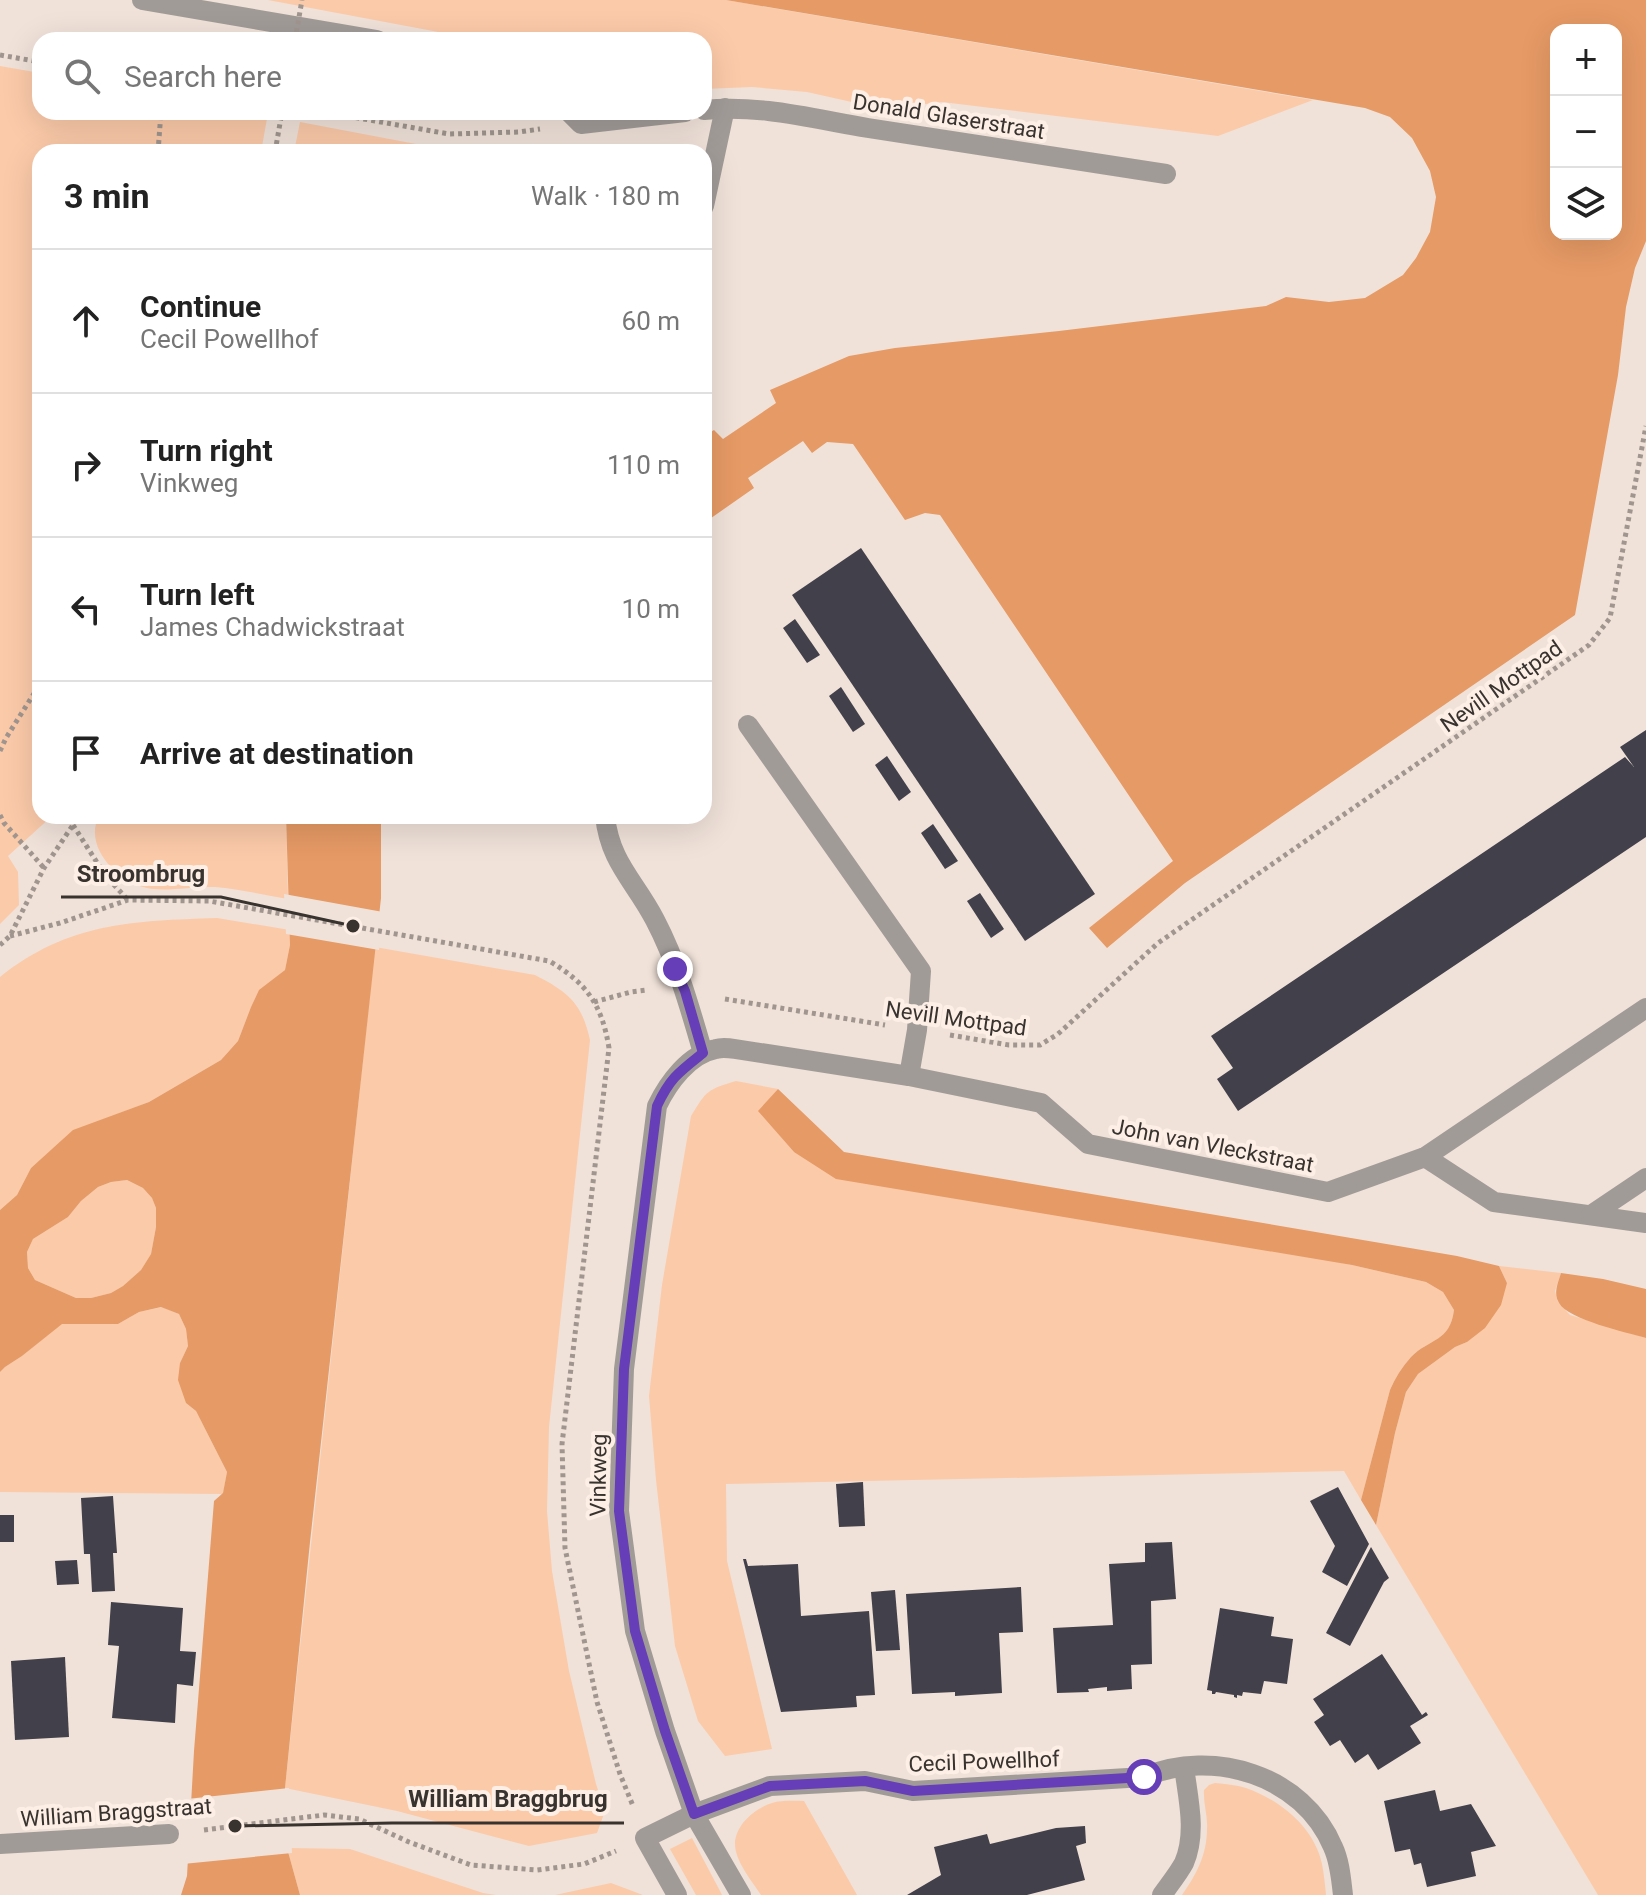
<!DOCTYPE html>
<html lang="en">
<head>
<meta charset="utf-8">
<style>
	:root { --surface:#fff; --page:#f2f2f2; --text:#222; --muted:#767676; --line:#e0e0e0 }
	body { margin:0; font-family:Roboto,sans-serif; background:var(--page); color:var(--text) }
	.controls { position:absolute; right:24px; top:24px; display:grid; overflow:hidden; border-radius:16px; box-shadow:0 8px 32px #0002 }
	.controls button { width:72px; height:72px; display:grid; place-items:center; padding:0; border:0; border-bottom:2px solid var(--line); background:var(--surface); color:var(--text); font:40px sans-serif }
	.stop { position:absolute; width:24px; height:24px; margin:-18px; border:6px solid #663eb7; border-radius:50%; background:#fff }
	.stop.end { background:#663eb7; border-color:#fff; box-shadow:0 2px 8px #0008 }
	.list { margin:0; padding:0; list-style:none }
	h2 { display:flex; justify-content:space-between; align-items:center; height:104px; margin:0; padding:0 32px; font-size:34px }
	h2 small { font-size:26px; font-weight:400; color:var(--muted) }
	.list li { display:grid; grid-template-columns:52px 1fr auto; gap:24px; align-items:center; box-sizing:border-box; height:144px; padding:0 32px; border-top:2px solid var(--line) }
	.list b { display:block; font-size:30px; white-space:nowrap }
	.list p { margin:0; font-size:26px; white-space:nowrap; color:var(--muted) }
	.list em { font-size:26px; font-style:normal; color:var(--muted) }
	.icon { flex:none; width:44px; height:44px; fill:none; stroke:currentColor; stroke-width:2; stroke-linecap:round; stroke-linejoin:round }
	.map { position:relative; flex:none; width:1646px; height:1895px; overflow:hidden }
	.search { position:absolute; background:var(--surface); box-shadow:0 8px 32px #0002; left:32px; top:32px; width:680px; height:88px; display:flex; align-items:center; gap:20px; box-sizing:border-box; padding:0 28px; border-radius:24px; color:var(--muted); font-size:30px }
	.panel { position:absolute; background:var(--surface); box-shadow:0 8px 32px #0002; left:32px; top:144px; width:680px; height:680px; border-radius:24px }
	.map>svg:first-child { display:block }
	.green { fill:#fbcaa9 }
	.water { fill:#e69a65; fill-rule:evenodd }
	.pier { fill:#f0e2d9 }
	.building { fill:#42404b }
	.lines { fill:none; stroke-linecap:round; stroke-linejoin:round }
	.path { stroke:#a0968f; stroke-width:5; stroke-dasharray:4 4; stroke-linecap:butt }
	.minor { stroke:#a19b98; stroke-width:20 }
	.path-bridge { stroke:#a0968f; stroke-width:5; stroke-dasharray:4 4; stroke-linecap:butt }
	.route { stroke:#663eb7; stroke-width:10 }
	.labels { text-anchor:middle; stroke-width:8; stroke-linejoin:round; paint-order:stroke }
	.street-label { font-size:22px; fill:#38332f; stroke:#fdefe6 }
	.leader { fill:none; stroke:#38332f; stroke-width:3 }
	.callout-dot { fill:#38332f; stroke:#fdefe6; stroke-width:3 }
	.callout-label { font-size:24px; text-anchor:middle; font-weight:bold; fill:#38332f; stroke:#fdefe6; stroke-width:8; stroke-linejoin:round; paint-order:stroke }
</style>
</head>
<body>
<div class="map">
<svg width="1646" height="1895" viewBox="0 0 1646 1895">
	<rect width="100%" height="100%" fill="#f0e2d9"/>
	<g class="green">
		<path d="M 268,0 L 726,0 L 1313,100 L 1218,136 L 942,102 L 883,109 L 807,92 L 752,87 L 704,89 L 704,40 L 481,40 Z"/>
		<path d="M 0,66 L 40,73 L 40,112 L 268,113 L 261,152 L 40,152 L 40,816 L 52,816 L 8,856 L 18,872 L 19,905 L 0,924 Z"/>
		<path d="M 300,122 L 458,152 L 294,152 Z"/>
		<path d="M 99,816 L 286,816 L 288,899 C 264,895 239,889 215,887 C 194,886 166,892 147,888 C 117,882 83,846 99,816 Z"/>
		<path d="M 217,918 L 290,930 L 290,945 L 285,970 L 259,991 L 251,1007 L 238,1041 L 221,1060 L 149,1102 L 73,1131 L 31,1168 L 17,1195 L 0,1210 L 0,977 C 69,922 133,921 217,918 Z"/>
		<path d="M 375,947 L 535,975 C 568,992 582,1003 590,1040 L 549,1427 L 547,1511 L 552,1571 L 569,1671 L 596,1784 L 605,1811 L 597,1833 L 529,1846 L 397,1811 L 285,1788 Z"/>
		<path d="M 736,1081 L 778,1089 L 759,1111 L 794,1152 L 1352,1265 L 1426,1282 L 1443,1292 L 1454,1310 C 1450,1342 1430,1338 1411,1357 C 1402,1367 1395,1378 1390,1390 L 1361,1500 L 1344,1471 L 726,1484 L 727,1561 L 772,1749 L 725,1756 L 698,1721 L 675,1646 L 656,1480 L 649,1396 L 662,1285 L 691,1116 C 707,1090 707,1090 736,1081 Z"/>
		<path d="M 127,1180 L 143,1188 L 152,1198 L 156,1208 L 156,1227 L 151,1254 L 141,1270 L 123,1286 L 111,1293 L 91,1298 L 76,1298 L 35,1280 L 28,1268 L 27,1252 L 33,1239 L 68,1217 L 81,1201 L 98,1187 L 111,1182 Z"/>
		<path d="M 1499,1266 L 1561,1273 L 1555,1291 L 1558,1302 L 1570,1315 L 1646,1338 L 1646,1895 L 1598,1895 L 1376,1525 L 1395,1433 L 1406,1392 L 1418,1374 L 1455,1347 L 1467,1342 L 1507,1283 Z"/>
		<path d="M 162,1307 L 179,1314 L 186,1329 L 188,1346 L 180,1363 L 186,1403 L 196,1411 L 227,1472 L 223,1494 L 0,1492 L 0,1372 L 5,1367 L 22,1356 L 61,1324 L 118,1324 L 139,1312 Z"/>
		<path d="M 1215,1783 C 1225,1784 1236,1785 1246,1788 C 1280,1800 1314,1827 1322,1864 C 1324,1874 1325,1885 1326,1895 L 1182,1895 C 1196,1875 1207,1855 1207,1829 C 1208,1816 1203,1803 1204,1790 L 1209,1785 Z"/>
		<path d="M 804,1801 L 857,1895 L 761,1895 C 752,1881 735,1861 735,1844 C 735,1825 755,1808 772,1803 C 782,1800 793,1801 804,1801 Z"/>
		<path d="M 692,1838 L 720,1891 L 722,1895 L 696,1895 L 670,1849 Z"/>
		<path d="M 287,1848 L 350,1849 L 483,1893 L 496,1895 L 300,1895 Z"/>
		<path d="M 611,1883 L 643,1895 L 555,1895 Z"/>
	</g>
	<g class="water">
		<path d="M 726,0 L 1646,0 L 1646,241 L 1635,268 L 1626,307 L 1618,375 L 1575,615 L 1185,883 L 1107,948 L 1089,928 L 1173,861 L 940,515 L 925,513 L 905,520 L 853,444 L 827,442 L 812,453 L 803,441 L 748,478 L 754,488 L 704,523 L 704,436 L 714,430 L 723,439 L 776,403 L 770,390 L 849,356 L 895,348 L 1059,331 L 1266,306 L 1286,297 L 1329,302 L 1365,298 L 1403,275 L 1416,258 L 1430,232 L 1436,197 L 1430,171 L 1412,138 L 1390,117 L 1365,108 ZM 1556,30 L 1616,30 L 1616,234 L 1556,234 Z"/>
		<path d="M 286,816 L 381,816 L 381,898 L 310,1542 L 285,1788 L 287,1848 L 300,1895 L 181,1895 L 187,1876 L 194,1751 L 214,1501 L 223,1493 L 227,1472 L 196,1411 L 186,1403 L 178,1380 L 180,1363 L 188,1346 L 186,1329 L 179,1314 L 161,1307 L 139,1312 L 118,1324 L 62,1324 L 22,1356 L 5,1367 L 0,1372 L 0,1210 L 17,1195 L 31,1168 L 73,1130 L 149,1102 L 221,1060 L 238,1041 L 251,1007 L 259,990 L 285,970 L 290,945 ZM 127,1180 L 143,1188 L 152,1198 L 156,1208 L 156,1227 L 151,1254 L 141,1270 L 123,1286 L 111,1293 L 91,1298 L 76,1298 L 35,1280 L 28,1268 L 27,1252 L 33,1239 L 68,1217 L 81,1201 L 98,1187 L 111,1182 Z"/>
		<path d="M 778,1089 L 844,1152 L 1457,1256 L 1499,1266 L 1507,1283 L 1501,1305 L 1485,1328 L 1467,1342 L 1455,1347 L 1418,1374 L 1406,1392 L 1395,1433 L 1376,1525 L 1361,1500 L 1390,1390 C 1395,1378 1402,1367 1411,1357 C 1430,1338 1450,1342 1454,1310 L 1443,1292 L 1426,1282 L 1352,1265 L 836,1179 L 794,1152 L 758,1111 Z"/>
		<path d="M 1561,1273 L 1603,1279 L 1646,1289 L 1646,1338 C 1626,1332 1569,1320 1559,1303 C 1553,1293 1558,1283 1561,1273 Z"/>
	</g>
	<g class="pier">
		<path d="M 284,894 L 383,912 L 379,950 L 286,934 Z"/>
		<path d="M 289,1788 L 292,1853 L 183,1864 L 187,1799 Z"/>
	</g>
	<g class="building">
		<path d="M 861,548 L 1095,894 L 1025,941 L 792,595 Z"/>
		<path d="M 795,619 L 820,655 L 807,663 L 783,628 Z"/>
		<path d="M 841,687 L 865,724 L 853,732 L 829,696 Z"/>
		<path d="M 1646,730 L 1646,837 L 1238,1111 L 1217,1079 L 1233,1068 L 1211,1036 L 1625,757 L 1634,767 L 1620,747 Z"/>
		<path d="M 887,756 L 911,792 L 899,801 L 875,765 Z"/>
		<path d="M 933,824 L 958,861 L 945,869 L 921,833 Z"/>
		<path d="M 980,893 L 1004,929 L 991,938 L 967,901 Z"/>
		<path d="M 863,1482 L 865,1526 L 839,1527 L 836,1484 Z"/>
		<path d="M 1338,1487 L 1369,1544 L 1347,1586 L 1322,1572 L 1335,1546 L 1310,1501 Z"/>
		<path d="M 113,1496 L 117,1553 L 113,1553 L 115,1591 L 92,1592 L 90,1554 L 84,1554 L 81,1498 Z"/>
		<rect x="0" y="1515" width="14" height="27"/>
		<path d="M 1172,1542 L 1176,1599 L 1151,1601 L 1152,1664 L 1131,1665 L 1132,1689 L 1107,1691 L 1107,1687 L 1088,1689 L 1089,1692 L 1057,1693 L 1053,1628 L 1113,1625 L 1109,1564 L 1145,1562 L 1145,1543 Z"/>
		<path d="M 1371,1547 L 1389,1578 L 1384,1582 L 1350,1646 L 1326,1633 Z"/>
		<path d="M 743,1559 L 746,1559 L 748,1566 L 798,1564 L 801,1616 L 869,1611 L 875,1695 L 856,1696 L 857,1707 L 781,1712 Z"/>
		<path d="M 77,1560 L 79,1584 L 57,1585 L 55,1561 Z"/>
		<path d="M 1021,1587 L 1023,1632 L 999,1633 L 1002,1693 L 955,1696 L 955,1692 L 912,1694 L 906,1594 Z"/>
		<path d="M 895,1590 L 900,1650 L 876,1651 L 871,1592 Z"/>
		<path d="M 111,1602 L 183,1608 L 180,1651 L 196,1652 L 193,1686 L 177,1684 L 175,1723 L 112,1718 L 119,1646 L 108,1645 Z"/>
		<path d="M 1220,1608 L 1274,1617 L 1271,1636 L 1293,1639 L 1287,1684 L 1264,1681 L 1261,1694 L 1243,1692 L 1242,1696 L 1237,1695 L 1237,1698 L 1234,1697 L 1234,1695 L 1216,1692 L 1215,1694 L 1212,1694 L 1212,1691 L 1207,1690 Z"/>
		<path d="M 1382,1654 L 1422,1715 L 1426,1712 L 1428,1715 L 1410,1726 L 1421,1743 L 1378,1770 L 1368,1754 L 1355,1763 L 1340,1740 L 1330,1746 L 1314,1722 L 1324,1715 L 1313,1699 Z"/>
		<path d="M 65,1657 L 69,1737 L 15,1740 L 11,1661 Z"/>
		<path d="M 1435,1790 L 1440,1811 L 1471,1804 L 1496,1846 L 1471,1852 L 1476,1876 L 1427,1887 L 1421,1863 L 1414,1865 L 1410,1849 L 1395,1852 L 1384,1801 Z"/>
		<path d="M 1085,1826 L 1086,1843 L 1076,1846 L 1085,1880 L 1027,1895 L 907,1895 L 941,1875 L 934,1847 L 987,1834 L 990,1844 L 1056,1828 Z"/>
	</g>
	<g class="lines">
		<g class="path">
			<path d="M 0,55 L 40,62"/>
			<path d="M 324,112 L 449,134 L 519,132 L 540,129"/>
			<path d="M 158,152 L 161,112"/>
			<path d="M 275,152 L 282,112"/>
			<path d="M 0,751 L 6,738 L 40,684"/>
			<path d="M 0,815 L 4,823 L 44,868"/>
			<path d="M 73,825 L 105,875 L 128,900"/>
			<path d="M 10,936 L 60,923 L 128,900 L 209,901 L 549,961 C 587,983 602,1005 609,1048 L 562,1444 L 565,1548 L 597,1702 L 620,1774 L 633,1806"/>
			<path d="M 0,945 L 10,936 L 44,868 L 79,816"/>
			<path d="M 725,999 L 885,1025"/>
			<path d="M 594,1002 L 631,992 L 647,990"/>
			<path d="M 950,1035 L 1009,1045 L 1040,1045 L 1058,1034 L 1158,943 L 1589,645 L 1610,618 L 1646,426"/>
			<path d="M 204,1830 L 324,1815 L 359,1819 L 409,1842 L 471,1865 L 537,1870 L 584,1864 L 616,1851"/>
		</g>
		<g class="minor">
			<path d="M 142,0 L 377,40"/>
			<path d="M 704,110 C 759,104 814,119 868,128 C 968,143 1067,159 1166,174"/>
			<path d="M 569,112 L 581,124 L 685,112"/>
			<path d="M 704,206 L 725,108"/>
			<path d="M 748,725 L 921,971 L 917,1030 L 909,1076"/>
			<path d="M 605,816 C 610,863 635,881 655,920 C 677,962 690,1008 703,1053"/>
			<path d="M 1425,1157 L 1494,1202 L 1646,1223"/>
			<path d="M 1591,1215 L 1646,1178"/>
			<path d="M 0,1844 L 169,1834"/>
			<path d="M 677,1895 L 645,1838 L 694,1814 L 770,1786 L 865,1781 L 913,1791 L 1144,1777 C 1213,1748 1303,1775 1333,1847 C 1340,1862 1341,1879 1343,1895"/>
			<path d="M 741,1895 L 694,1814 L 665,1731 L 635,1631 L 619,1511 L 624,1369 L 657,1106 C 668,1083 689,1054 716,1049 C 722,1047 729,1048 735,1049 L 909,1076 L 1041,1103 L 1088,1144 L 1328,1192 L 1425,1157 L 1646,1008"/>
			<path d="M 1162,1895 C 1169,1885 1178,1874 1184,1863 C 1197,1833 1188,1798 1184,1767"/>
		</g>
		<path class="path-bridge" d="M 295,40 L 302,0"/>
	</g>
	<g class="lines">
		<path class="route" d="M 675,969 L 685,991 L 703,1053 C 679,1072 670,1078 657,1106 L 624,1369 L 619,1511 L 635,1631 L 665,1731 L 694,1814 L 770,1786 L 865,1781 L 913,1791 L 1144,1777"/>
	</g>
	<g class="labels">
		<g class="street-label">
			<text transform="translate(949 116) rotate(9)" y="8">Donald Glaserstraat</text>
			<text transform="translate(1501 686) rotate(-35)" y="8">Nevill Mottpad</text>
			<text transform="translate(956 1018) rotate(8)" y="8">Nevill Mottpad</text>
			<text transform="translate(1213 1145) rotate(11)" y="8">John van Vleckstraat</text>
			<text transform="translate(598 1475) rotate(-89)" y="8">Vinkweg</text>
			<text transform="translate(984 1761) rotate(-2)" y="8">Cecil Powellhof</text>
			<text transform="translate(116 1812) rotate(-4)" y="8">William Braggstraat</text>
		</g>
	</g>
	<path class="leader" d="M353 926L221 897H61M235 1826L392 1823H624"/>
	<g class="callout-dot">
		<circle cx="353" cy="926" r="8"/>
		<circle cx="235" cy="1826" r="8"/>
	</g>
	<g class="callout-label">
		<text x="141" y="882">Stroombrug</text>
		<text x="508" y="1807">William Braggbrug</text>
	</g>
</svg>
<div class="controls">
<button>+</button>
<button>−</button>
<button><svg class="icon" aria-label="layers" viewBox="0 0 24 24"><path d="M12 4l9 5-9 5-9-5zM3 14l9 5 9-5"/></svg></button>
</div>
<div class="stop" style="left:1144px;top:1777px"></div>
<div class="stop end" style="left:675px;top:969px"></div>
<div class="search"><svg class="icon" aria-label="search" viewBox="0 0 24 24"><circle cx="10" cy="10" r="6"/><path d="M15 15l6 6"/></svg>Search here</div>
<section class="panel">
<h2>3 min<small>Walk · 180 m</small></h2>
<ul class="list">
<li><svg class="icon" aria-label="ahead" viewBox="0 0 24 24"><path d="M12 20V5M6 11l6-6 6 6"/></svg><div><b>Continue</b><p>Cecil Powellhof</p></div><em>60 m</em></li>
<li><svg class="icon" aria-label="right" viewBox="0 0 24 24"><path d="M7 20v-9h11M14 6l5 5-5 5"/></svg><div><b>Turn right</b><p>Vinkweg</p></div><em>110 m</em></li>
<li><svg class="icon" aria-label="left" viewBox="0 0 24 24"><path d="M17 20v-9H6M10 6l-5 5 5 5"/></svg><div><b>Turn left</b><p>James Chadwickstraat</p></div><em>10 m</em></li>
<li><svg class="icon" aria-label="arrive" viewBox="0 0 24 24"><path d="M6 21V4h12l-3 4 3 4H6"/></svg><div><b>Arrive at destination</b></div></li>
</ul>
</section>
</div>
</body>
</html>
